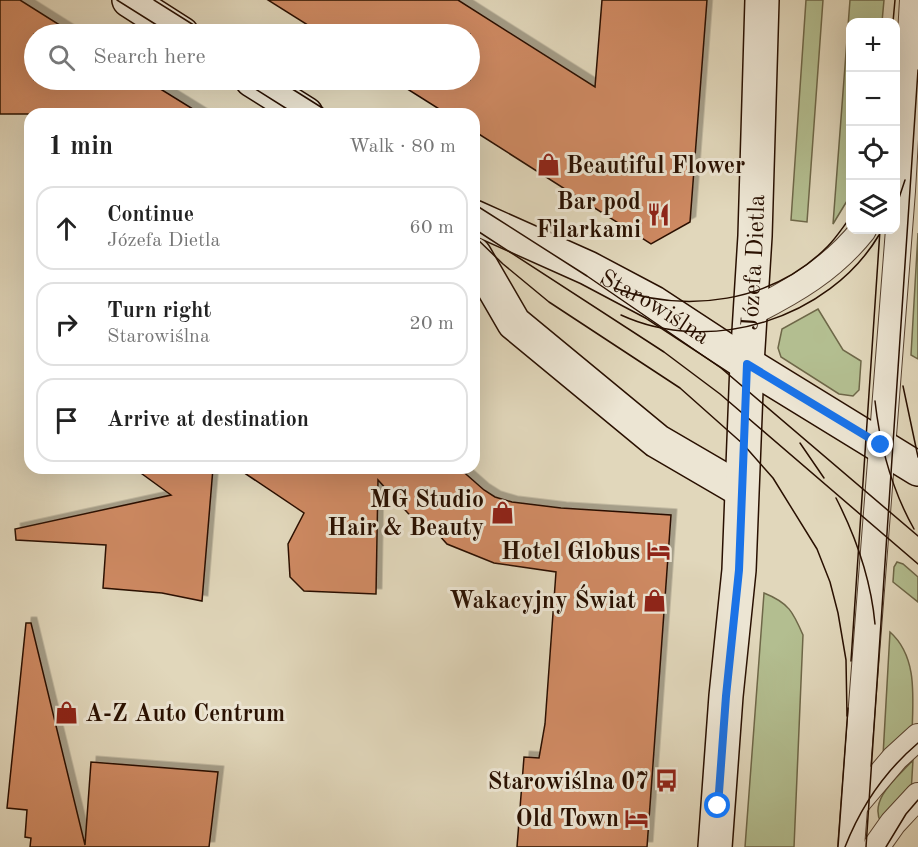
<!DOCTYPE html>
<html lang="en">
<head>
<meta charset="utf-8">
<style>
	:root { --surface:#fff; --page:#f2f2f2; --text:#222; --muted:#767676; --line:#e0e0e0 }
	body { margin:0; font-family:"Old Standard TT",serif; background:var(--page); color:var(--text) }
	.controls { position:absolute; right:18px; top:18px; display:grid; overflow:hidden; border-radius:12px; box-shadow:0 6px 24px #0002 }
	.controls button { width:54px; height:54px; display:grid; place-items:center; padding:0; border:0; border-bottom:2px solid var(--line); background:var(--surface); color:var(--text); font:30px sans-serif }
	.stop { position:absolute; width:18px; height:18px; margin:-14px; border:4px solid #1a73e8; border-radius:50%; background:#fff }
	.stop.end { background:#1a73e8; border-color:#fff; box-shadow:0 2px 6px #0008 }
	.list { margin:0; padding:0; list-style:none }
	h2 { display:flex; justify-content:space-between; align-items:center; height:78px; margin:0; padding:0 24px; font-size:26px }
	h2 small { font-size:20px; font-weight:400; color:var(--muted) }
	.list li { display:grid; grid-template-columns:39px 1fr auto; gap:18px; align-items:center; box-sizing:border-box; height:84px; margin:0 12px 12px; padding:0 12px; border:2px solid var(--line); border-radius:18px }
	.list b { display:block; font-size:22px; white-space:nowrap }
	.list p { margin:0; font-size:20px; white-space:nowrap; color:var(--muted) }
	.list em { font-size:20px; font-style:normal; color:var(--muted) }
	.icon { flex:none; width:33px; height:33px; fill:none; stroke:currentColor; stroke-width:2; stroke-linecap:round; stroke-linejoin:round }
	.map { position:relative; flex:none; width:918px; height:847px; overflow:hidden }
	.search { position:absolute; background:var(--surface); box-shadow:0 6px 24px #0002; left:24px; top:24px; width:456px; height:66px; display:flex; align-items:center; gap:15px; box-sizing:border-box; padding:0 21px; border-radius:33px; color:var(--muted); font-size:22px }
	.panel { position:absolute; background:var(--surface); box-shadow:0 6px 24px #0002; left:24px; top:108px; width:456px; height:366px; border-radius:18px }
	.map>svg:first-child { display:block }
	.green { fill:#b3be90; stroke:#6e6748; stroke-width:1.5 }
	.building { fill:#cf8a64; stroke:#291001; stroke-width:1.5; filter:url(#shadow) }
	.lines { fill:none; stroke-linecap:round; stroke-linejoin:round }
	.lane-casing { stroke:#574230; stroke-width:28 }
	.secondary-casing { stroke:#291001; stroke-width:36 }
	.lane { stroke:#ece5d3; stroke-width:26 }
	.secondary { stroke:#ece5d3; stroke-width:33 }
	.tram { stroke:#291001; stroke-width:1.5 }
	.route { stroke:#1a73e8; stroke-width:8 }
	.labels { text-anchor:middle; stroke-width:6; stroke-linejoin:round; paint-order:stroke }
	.poi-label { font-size:24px; font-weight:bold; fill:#291001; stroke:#ece5d3; text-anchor:end }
	.street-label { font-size:24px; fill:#291001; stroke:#ece5d3 }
</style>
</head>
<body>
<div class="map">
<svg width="918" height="847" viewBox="0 0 918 847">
	<defs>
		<filter id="shadow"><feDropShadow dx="5.5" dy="-5.5" stdDeviation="0" flood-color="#0004"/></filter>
	</defs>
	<rect width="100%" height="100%" fill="#e1d7bb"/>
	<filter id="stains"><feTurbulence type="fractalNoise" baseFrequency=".00333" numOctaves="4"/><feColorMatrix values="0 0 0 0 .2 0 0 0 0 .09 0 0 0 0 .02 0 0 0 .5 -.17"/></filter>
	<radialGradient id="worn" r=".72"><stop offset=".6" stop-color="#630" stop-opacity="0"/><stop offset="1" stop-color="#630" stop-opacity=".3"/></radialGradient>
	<g class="green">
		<path d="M 806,0 L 823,0 L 807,222 L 791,220 Z"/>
		<path d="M 850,0 L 884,0 L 882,22 L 850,22 L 850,196 L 833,224 Z"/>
		<path d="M 918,233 L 918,359 L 911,355 Z"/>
		<path d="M 818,309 L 843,350 L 861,361 L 859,390 L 853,396 L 839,394 L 781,357 L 778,348 L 782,329 Z"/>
		<path d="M 897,562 L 903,564 L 918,577 L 918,602 L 893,582 L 894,567 Z"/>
		<path d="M 764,593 C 789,603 793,612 803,635 L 794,847 L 745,847 Z"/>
		<path d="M 890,632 C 918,657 913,697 912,734 L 883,756 Z"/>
		<path d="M 913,760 L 911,793 L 881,823 C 868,799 899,776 913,760 Z"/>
	</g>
	<g class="building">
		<path d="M 0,0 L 20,0 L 74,34 L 34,34 L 34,80 L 146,80 L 201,114 L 0,114 Z"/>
		<path d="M 268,0 L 458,0 L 595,87 L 602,0 L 707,0 L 690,222 L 651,244 L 474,131 L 474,114 L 447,114 L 393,80 L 470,80 L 470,34 L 322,34 Z"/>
		<path d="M 134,468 L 213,468 L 202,601 L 162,593 L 103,588 L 106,545 L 16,540 L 15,529 L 171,495 Z"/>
		<path d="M 237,468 L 459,468 L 484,490 L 495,497 L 512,502 L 561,508 L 671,515 L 647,847 L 517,847 L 524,757 L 539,758 L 545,724 L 556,572 L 494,563 L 447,544 L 431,526 L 425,532 L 378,480 L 376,594 L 304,591 L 290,577 L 288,544 L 304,513 Z"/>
		<path d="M 26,623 L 31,623 L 85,845 L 91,762 L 218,772 L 209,847 L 30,847 L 31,838 L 25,837 L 27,810 L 7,808 Z"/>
	</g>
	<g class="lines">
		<defs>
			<g id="lane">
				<path d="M 750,313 C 794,291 832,269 863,230"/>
				<path d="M 855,805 L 895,758 L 918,737"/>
				<path d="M 851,847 L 902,191 L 913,0"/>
				<path d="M 876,847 L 893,823 L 918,796"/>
			</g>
			<g id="secondary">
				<path d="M 129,0 L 182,34"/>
				<path d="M 252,80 L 306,114"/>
				<path id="s1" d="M 474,217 L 588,268 L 654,303 L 747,364 L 918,469"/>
				<path d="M 474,254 L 514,323 L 657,441 L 741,490"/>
				<path id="s2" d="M 715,847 L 726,696 L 739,570 L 747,364 L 755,236 L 762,0"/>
			</g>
		</defs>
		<use href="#lane" class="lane-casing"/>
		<use href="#secondary" class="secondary-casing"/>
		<use href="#lane" class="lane"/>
		<use href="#secondary" class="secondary"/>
		<g class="tram">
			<path d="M 117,0 L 171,34"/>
			<path d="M 154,0 L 208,34"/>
			<path d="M 893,22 L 895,0"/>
			<path d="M 241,80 L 295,114"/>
			<path d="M 278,80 L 332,114"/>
			<path d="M 474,204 L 587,276 L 721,368 L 918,536"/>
			<path d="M 896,207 L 905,180"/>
			<path d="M 476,230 L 664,352 L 720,394 L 918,564"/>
			<path d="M 474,236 L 503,264 L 549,302 L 680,388 L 743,444 L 773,478 L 817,549 L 830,582 L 838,613 L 846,660 L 847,716"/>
			<path d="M 614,288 C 686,314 772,303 828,246 C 836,238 843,227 850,218"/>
			<path d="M 621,315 C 710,356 829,319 879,235"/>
			<path d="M 903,386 L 918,457"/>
			<path d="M 875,401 C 880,446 892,490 914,529"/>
			<path d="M 800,443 L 824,478"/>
			<path d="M 836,498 C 856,537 871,580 875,624"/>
			<path d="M 851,661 L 880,230"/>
			<path d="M 838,847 L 848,708"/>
			<path d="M 845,847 C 861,806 884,772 918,743"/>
			<path d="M 866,847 L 918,70"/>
			<path d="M 886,847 L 906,814 L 918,800"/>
		</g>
	</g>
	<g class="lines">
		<path class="route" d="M 718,806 L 726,696 L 739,570 L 747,364 L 881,445"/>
	</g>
	<defs>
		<symbol id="shop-bare" viewBox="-9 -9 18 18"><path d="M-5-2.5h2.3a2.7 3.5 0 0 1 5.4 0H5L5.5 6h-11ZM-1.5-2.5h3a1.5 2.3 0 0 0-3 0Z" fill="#8f2418" stroke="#ece5d3" stroke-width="2.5" paint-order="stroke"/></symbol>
		<symbol id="restaurant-bare" viewBox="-9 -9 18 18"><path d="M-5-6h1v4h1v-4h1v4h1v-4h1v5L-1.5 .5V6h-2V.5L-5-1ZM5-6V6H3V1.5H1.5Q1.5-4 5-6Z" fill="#8f2418" stroke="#ece5d3" stroke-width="2.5" paint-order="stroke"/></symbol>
		<symbol id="hotel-bare" viewBox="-9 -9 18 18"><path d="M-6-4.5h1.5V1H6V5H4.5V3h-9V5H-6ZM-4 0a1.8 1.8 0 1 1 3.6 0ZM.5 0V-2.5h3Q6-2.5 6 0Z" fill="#8f2418" stroke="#ece5d3" stroke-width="2.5" paint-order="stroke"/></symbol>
		<symbol id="bus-bare" viewBox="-9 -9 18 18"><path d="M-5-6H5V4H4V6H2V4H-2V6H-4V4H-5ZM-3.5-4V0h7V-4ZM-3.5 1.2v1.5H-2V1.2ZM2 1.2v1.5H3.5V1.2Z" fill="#8f2418" stroke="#ece5d3" stroke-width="2.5" paint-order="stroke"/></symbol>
	</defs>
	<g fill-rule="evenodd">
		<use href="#shop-bare" x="532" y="148" width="33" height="33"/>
		<use href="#restaurant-bare" x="642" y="198" width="33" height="33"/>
		<use href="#shop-bare" x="486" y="496" width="33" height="33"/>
		<use href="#hotel-bare" x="642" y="534" width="33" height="33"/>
		<use href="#shop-bare" x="638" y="584" width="33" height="33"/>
		<use href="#shop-bare" x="50" y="696" width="33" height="33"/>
		<use href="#bus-bare" x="650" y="764" width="33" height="33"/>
		<use href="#hotel-bare" x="620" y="802" width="33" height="33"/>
	</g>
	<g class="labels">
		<g class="poi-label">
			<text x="566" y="173" text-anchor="start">Beautiful Flower</text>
			<text x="641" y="209">Bar pod<tspan x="641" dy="28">Filarkami</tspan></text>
			<text x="484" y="507">MG Studio<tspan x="484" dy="28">Hair &amp; Beauty</tspan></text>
			<text x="640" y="559">Hotel Globus</text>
			<text x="636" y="608">Wakacyjny Świat</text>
			<text x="85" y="721" text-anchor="start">A-Z Auto Centrum</text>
			<text x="649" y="789">Starowiślna 07</text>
			<text x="619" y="826">Old Town</text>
		</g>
		<g class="street-label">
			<text dy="8" stroke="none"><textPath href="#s2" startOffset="586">Józefa Dietla</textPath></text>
			<text dy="8" stroke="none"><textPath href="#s1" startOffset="202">Starowiślna</textPath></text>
		</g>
	</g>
	<rect width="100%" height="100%" filter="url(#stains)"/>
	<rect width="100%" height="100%" fill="url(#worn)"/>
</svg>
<div class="controls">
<button>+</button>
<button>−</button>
<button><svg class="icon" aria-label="locate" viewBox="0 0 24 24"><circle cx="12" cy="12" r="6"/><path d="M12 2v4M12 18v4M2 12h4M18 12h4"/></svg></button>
<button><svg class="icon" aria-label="layers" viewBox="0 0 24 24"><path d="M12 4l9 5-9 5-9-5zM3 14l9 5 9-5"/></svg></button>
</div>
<div class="stop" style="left:718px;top:806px"></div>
<div class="stop end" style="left:881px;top:445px"></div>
<div class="search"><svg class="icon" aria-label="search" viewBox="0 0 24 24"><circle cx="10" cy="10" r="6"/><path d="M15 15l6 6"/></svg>Search here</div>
<section class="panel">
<h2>1 min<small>Walk · 80 m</small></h2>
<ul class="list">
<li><svg class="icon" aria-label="ahead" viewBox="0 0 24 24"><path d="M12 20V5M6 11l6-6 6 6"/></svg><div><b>Continue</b><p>Józefa Dietla</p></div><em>60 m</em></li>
<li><svg class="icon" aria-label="right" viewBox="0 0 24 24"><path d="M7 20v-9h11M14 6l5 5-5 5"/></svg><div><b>Turn right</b><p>Starowiślna</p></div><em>20 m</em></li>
<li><svg class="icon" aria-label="arrive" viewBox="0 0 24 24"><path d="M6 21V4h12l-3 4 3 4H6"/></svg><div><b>Arrive at destination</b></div></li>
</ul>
</section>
</div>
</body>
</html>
